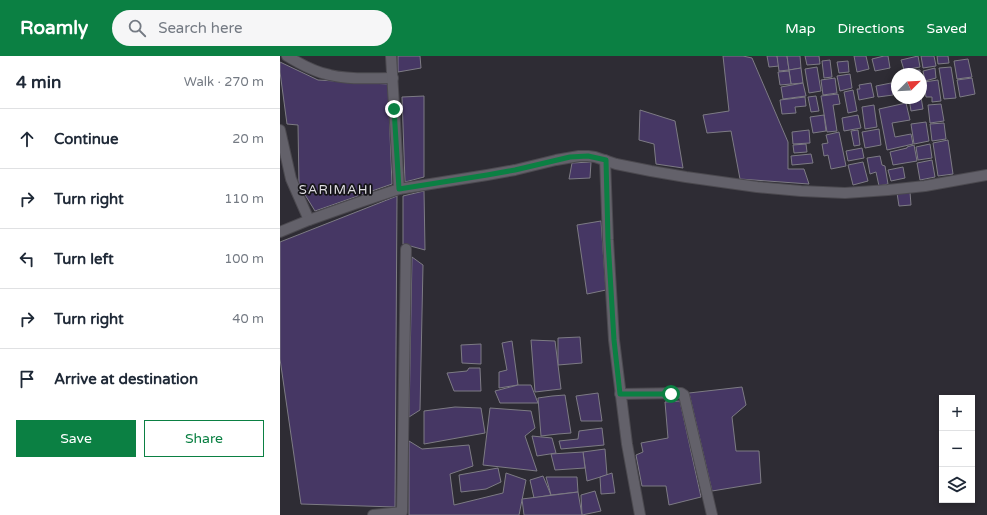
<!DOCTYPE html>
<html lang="en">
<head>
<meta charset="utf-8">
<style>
	:root { --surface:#fff; --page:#f6f6f7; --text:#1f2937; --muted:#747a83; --line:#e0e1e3; --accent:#0b8043 }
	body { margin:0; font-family:"Varela Round",sans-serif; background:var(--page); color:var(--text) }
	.controls { position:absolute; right:12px; bottom:12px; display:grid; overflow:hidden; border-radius:0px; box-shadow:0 2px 6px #0003 }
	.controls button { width:36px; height:36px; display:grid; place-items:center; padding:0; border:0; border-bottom:1px solid var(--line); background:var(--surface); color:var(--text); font:20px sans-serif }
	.compass { position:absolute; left:611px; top:12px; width:36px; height:36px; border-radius:50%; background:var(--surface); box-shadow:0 2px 6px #0003; rotate:66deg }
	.stop { position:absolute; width:12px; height:12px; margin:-9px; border:3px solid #0b8043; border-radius:50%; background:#fff }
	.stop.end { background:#0b8043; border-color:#fff; box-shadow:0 1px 4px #0008 }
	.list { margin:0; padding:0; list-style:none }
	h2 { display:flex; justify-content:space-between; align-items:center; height:52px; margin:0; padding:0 16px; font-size:17px }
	h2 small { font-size:13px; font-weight:400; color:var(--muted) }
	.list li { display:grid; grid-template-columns:26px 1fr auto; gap:12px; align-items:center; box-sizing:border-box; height:60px; padding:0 16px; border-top:1px solid var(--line) }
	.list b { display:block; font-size:15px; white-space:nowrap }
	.list em { font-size:13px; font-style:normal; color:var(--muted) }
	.actions { display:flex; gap:8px; padding:12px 16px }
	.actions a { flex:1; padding:9px 0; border:1px solid var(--accent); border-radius:0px; text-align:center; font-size:14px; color:var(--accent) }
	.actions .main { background:var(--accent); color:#fff }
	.icon { flex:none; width:22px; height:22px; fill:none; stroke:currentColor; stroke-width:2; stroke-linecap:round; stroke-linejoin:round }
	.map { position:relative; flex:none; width:707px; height:459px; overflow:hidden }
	header { display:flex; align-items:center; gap:24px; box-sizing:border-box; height:56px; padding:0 20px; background:var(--accent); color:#fff }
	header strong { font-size:19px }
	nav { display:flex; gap:22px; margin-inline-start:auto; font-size:14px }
	.search { width:280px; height:36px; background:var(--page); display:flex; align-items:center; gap:10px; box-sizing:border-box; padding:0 14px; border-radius:22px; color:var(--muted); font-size:15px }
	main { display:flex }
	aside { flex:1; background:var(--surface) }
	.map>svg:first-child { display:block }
	.building { fill:#463764; stroke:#7d7b84 }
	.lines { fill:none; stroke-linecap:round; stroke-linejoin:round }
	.minor-casing { stroke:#4b494f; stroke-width:12 }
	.minor { stroke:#63616a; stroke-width:10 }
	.route { stroke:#0b8043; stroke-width:5 }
	.labels { text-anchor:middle; stroke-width:3.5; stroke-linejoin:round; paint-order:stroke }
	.quarter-label { font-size:13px; letter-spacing:1px; fill:#dfdde2; stroke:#161519 }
</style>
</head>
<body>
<header>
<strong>Roamly</strong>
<div class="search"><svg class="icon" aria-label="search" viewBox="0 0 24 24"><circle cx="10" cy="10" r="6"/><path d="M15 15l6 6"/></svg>Search here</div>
<nav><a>Map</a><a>Directions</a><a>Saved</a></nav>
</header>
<main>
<aside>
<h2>4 min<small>Walk · 270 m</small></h2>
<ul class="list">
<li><svg class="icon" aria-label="ahead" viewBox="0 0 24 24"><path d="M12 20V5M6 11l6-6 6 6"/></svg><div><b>Continue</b></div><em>20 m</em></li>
<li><svg class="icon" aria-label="right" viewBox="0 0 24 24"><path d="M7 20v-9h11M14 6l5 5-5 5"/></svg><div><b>Turn right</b></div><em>110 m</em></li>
<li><svg class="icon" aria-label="left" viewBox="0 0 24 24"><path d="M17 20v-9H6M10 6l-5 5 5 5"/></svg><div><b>Turn left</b></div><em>100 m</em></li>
<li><svg class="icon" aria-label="right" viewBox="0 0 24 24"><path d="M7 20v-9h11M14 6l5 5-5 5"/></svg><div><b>Turn right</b></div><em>40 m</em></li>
<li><svg class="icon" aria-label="arrive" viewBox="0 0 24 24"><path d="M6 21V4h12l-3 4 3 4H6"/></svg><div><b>Arrive at destination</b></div></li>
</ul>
<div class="actions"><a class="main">Save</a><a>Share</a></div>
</aside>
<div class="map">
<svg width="707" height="459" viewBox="0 0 707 459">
	<rect width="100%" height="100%" fill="#2e2c34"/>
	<g class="building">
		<path d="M 118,0 L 140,0 L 141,12 L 118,16 Z"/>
		<path d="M 443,0 L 463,0 L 472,2 L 508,86 L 508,113 L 524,113 L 529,128 L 460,123 L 451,75 L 427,77 L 423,59 L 449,55 Z"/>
		<path d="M 487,0 L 497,0 L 499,10 L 489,11 Z"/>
		<path d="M 497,0 L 507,0 L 509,14 L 499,15 Z"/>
		<path d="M 507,0 L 520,0 L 521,12 L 509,14 Z"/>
		<path d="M 525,0 L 539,0 L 540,8 L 527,9 Z"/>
		<path d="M 574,0 L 586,0 L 589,13 L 577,16 Z"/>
		<path d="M 604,0 L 608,0 L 610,12 L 595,15 L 592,3 Z"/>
		<path d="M 638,0 L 640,11 L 624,14 L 621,4 Z"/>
		<path d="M 641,0 L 654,0 L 656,10 L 643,12 Z"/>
		<path d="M 657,0 L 668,0 L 669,7 L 658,8 Z"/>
		<path d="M 688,3 L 692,21 L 677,23 L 674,5 Z"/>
		<path d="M 550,4 L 552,21 L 544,22 L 542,5 Z"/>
		<path d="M 568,5 L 569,16 L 559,17 L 557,6 Z"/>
		<path d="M 0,6 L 38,24 L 108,28 L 112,128 L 35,155 L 19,129 L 18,69 L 7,68 L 0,16 Z"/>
		<path d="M 537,11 L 541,35 L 529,37 L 525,13 Z"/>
		<path d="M 671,11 L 676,42 L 664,43 L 659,12 Z"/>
		<path d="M 521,12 L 523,27 L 511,28 L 509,14 Z"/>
		<path d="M 655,12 L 656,22 L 645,25 L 643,15 Z"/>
		<path d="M 640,14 L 640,18 L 625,18 L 624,15 Z"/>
		<path d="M 509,15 L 511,28 L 500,29 L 498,16 Z"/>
		<path d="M 570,18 L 572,32 L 560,35 L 557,20 Z"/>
		<path d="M 555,22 L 557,37 L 543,39 L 541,24 Z"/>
		<path d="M 692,22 L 695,38 L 680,41 L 677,24 Z"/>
		<path d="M 658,24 L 661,45 L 652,46 L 652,41 L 646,41 L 644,26 Z"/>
		<path d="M 523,27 L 526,40 L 503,43 L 501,31 Z"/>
		<path d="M 591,27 L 594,41 L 579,44 L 577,33 L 580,33 L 579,29 Z"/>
		<path d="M 611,27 L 613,39 L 598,41 L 596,30 Z"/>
		<path d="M 573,34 L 577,55 L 568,57 L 564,36 Z"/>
		<path d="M 558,38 L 560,48 L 553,49 L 557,75 L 547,76 L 541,40 Z"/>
		<path d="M 144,40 L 144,121 L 125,126 L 122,41 Z"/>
		<path d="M 536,40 L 539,55 L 531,56 L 528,41 Z"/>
		<path d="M 525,41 L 526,50 L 515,51 L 516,57 L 502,58 L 500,44 Z"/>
		<path d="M 641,41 L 643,53 L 631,55 L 629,42 L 641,42 Z"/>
		<path d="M 626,47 L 630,64 L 612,67 L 615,81 L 631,78 L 633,88 L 607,94 L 599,53 Z"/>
		<path d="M 661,48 L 664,65 L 650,67 L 648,49 Z"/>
		<path d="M 594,49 L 597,71 L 585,73 L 582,51 Z"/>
		<path d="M 360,54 L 395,65 L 403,112 L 376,108 L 374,88 L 359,84 Z"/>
		<path d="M 544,59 L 546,75 L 533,77 L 530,61 Z"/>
		<path d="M 578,59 L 581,72 L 564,75 L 562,62 Z"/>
		<path d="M 646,66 L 649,85 L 634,88 L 631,68 Z"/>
		<path d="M 664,67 L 666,83 L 652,85 L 650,68 Z"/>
		<path d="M 599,73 L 601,89 L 585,92 L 582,76 Z"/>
		<path d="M 529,74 L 530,87 L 513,88 L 512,76 Z"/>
		<path d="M 578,74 L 580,89 L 574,90 L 571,75 Z"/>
		<path d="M 559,76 L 566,110 L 551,113 L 548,99 L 544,100 L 542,88 L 548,87 L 546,79 Z"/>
		<path d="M 668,84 L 673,118 L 658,120 L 653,87 Z"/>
		<path d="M 526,88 L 527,96 L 514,97 L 513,89 Z"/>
		<path d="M 650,88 L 652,102 L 638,104 L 636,91 Z"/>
		<path d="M 634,89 L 637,105 L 613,109 L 610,96 L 627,92 L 627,91 Z"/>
		<path d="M 582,92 L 584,102 L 568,105 L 566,95 Z"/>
		<path d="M 531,98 L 533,107 L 512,109 L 511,100 Z"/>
		<path d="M 600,100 L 602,109 L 605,110 L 608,128 L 599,130 L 596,116 L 590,118 L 587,102 Z"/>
		<path d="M 652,104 L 655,121 L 640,124 L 637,107 Z"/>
		<path d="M 311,106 L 310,122 L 289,123 L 292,107 Z"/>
		<path d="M 583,106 L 588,125 L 573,129 L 568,109 Z"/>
		<path d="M 623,111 L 625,122 L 611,125 L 608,114 Z"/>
		<path d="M 144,135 L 145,194 L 123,188 L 123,140 Z"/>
		<path d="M 630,136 L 631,149 L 619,150 L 617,137 Z"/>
		<path d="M 117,140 L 115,451 L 21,448 L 0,303 L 0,186 Z"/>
		<path d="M 321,165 L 326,234 L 307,238 L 297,169 Z"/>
		<path d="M 132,201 L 143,209 L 140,354 L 129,361 Z"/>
		<path d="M 300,281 L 302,307 L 278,309 L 278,282 Z"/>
		<path d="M 251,284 L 275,285 L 281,333 L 255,336 Z"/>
		<path d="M 232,285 L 238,329 L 219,332 L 219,316 L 227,314 L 222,287 Z"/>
		<path d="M 201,288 L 201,308 L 182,307 L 181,289 Z"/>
		<path d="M 189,312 L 200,312 L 201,335 L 174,335 L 167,317 L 187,315 Z"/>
		<path d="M 238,329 L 251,329 L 258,347 L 220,347 L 215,335 Z"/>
		<path d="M 462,331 L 466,349 L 452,361 L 456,395 L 479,395 L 481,427 L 432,435 L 409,337 Z"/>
		<path d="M 318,337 L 322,365 L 301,365 L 296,340 Z"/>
		<path d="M 285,339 L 291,377 L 278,378 L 261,380 L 258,342 L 272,340 Z"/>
		<path d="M 400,345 L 421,441 L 389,449 L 386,430 L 362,430 L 356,399 L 363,396 L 361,387 L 388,382 L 385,346 Z"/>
		<path d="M 175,351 L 201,352 L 205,377 L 144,388 L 144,355 Z"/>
		<path d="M 210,352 L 251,355 L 255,372 L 245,380 L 257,415 L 203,409 Z"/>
		<path d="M 322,372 L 324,389 L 281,393 L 279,385 L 298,383 L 299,375 Z"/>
		<path d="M 252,380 L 272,382 L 276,397 L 257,400 Z"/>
		<path d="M 129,385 L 142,393 L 189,389 L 193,410 L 170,418 L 174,449 L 223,437 L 226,417 L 246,424 L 239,459 L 129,459 Z"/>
		<path d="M 325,393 L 327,419 L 307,425 L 303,396 Z"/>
		<path d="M 303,396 L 305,412 L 275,414 L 271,398 Z"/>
		<path d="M 218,412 L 221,426 L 206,433 L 181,436 L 179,419 Z"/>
		<path d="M 332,417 L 335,437 L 321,438 L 320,421 Z"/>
		<path d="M 263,420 L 271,439 L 254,442 L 250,424 Z"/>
		<path d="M 266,421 L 297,421 L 298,436 L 271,439 Z"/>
		<path d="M 315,435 L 321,455 L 302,459 L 301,439 Z"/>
		<path d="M 298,436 L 302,459 L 244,459 L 242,443 Z"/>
	</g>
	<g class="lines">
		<defs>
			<g id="minor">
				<path d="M 7,0 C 20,8 34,16 50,19 C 70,24 92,22 113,22"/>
				<path d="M 111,0 L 119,133"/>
				<path d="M 0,74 L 11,123 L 29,164"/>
				<path d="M 325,104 L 328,184 L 334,284 L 347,388 L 360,459"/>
				<path d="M 0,176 L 29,164 L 80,146 L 119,133 L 207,119 L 235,114 L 276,104 L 299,100 L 308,100 L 315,101 L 336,108 L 371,115 L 406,121 L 477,131 L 521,135 L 565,137 L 608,134 L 645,130 L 707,119"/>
				<path d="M 340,338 L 401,337 L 404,339 L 432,459"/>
				<path d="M 93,459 L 122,456 L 126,193"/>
			</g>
		</defs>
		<use href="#minor" class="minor-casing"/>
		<use href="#minor" class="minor"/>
	</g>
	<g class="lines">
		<path class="route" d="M 114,53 L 119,133 L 207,119 L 235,114 L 290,101 L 308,100 L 326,104 L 328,184 L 334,284 L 340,338 L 391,338"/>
	</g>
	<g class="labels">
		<g class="quarter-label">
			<text x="56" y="138">SARIMAHI</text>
		</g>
	</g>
</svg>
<div class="controls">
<button>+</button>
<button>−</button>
<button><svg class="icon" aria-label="layers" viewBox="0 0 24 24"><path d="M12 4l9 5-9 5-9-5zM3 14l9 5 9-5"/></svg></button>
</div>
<svg class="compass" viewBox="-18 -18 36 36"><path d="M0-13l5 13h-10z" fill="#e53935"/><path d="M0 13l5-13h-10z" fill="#747a83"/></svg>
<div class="stop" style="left:391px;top:338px"></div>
<div class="stop end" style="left:114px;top:53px"></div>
</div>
</main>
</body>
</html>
